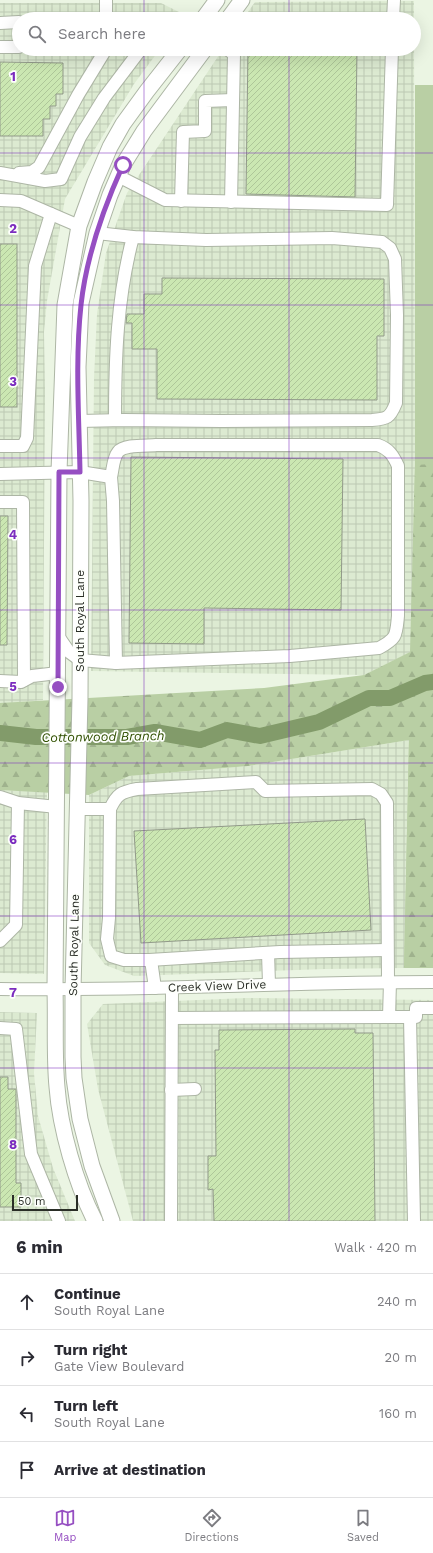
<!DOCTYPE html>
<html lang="en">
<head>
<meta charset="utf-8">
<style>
	:root { --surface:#fff; --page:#f2f2f3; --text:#2b2b33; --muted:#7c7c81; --line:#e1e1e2; --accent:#964fc2 }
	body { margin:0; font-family:"Work Sans",sans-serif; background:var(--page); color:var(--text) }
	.scale { position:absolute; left:12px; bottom:10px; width:66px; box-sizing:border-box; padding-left:4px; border:2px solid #2a2e27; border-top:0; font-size:11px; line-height:14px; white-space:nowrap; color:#2a2e27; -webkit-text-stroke:3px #fdfffb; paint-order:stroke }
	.stop { position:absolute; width:12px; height:12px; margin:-9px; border:3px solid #964fc2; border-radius:50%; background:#fff }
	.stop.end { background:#964fc2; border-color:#fff; box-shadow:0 1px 4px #0008 }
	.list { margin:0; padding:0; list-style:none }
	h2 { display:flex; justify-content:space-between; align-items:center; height:52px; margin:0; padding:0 16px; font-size:17px }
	h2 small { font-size:13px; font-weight:400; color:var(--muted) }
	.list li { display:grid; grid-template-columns:26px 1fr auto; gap:12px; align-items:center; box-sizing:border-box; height:56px; padding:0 16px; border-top:1px solid var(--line) }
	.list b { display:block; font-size:15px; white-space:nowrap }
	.list p { margin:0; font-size:13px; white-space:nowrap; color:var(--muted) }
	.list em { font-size:13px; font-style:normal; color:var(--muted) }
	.icon { flex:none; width:22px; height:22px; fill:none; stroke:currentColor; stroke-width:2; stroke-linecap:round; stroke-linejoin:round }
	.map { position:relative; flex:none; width:433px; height:1221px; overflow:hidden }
	.search { position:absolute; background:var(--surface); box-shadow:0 4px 16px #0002; left:12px; right:12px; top:12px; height:44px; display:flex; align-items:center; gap:10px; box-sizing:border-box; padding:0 14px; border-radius:22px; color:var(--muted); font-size:15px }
	.sheet { height:276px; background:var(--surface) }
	nav { display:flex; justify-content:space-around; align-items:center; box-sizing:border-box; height:56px; border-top:1px solid var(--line); background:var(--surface); font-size:11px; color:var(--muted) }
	nav a { display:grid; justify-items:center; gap:2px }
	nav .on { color:var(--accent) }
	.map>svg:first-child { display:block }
	.industrial { fill:url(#industrial-grid) }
	.green { fill:#b9cfa4 }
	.forest { fill:url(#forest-firs) }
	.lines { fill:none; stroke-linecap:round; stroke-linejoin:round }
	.river { stroke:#829b6a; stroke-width:16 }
	.building { fill:url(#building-hatch); stroke:#919989 }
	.minor-casing { stroke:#adb6a5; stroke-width:14 }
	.major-casing { stroke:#adb6a5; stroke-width:17 }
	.minor { stroke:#fff; stroke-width:12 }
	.major { stroke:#fff; stroke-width:15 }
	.route { stroke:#964fc2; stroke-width:5 }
	.grid { fill:none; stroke:#7b2cbf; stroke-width:1; stroke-opacity:0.55 }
	.labels { text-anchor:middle; stroke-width:3.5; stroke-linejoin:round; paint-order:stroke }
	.street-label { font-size:12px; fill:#2a2e27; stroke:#fdfffb }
	.water-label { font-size:13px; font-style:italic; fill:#304f00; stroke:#fdfffb }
	.grid-label { font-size:13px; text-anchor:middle; font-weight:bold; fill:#7b2cbf; stroke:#fdfffb; stroke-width:3.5; stroke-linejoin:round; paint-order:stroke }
</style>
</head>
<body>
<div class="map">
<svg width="433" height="1221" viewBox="0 0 433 1221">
	<defs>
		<pattern id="industrial-grid" width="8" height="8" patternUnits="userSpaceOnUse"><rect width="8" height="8" fill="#dcead1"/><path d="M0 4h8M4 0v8" fill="none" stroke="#bdc9b3"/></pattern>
		<pattern id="forest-firs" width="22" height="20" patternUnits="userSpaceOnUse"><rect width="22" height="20" fill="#b9cfa4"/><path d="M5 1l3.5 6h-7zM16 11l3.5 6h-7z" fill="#9fb28d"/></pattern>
		<pattern id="building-hatch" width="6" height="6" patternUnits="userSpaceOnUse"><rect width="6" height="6" fill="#cbe7b2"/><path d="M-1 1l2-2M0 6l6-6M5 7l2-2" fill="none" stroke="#aec699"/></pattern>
	</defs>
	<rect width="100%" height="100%" fill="#ebf5e3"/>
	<g class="industrial">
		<path d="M 414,1 L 414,19 L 243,19 L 255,2 Z"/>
		<path d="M 0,3 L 161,3 L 185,15 L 183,19 L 19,19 L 19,49 L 160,49 L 134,84 L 65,199 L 47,301 L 44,332 L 45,391 L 43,700 L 0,704 Z"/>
		<path d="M 414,26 L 415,465 L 411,652 L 364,675 L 91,671 L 94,378 L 97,314 L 106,253 L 127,193 L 223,49 L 414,49 Z"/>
		<path d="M 409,740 L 404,968 L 325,969 L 134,976 L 105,965 L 89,943 L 89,795 L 129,776 L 248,766 Z"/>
		<path d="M 0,790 L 47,792 L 44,974 L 0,973 Z"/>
		<path d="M 246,998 L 433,1000 L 433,1221 L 133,1221 L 98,1089 L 87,1024 L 103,1004 Z"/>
		<path d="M 0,1012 L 37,1013 L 34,1073 L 38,1116 L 53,1168 L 75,1221 L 0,1221 Z"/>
	</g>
	<path class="green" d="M 415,85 L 433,85 L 433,968 L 404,968 L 415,465 Z"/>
	<path class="forest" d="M 433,464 L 433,968 L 404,968 L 409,740 L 248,766 L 129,776 L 89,795 L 0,790 L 0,703 L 264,688 L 364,675 L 410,652 L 415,465 Z"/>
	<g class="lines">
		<path class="river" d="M 0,733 L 36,737 L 127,737 L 155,732 L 200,740 L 227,730 L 260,736 L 319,722 L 369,698 L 390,698 L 425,683 L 433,682"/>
	</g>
	<g class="building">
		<path d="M 248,49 L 357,49 L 355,197 L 246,194 Z"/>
		<path d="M 0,62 L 63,63 L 63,94 L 56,94 L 56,106 L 50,106 L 50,119 L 43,119 L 43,136 L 0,136 Z"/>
		<rect x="0" y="244" width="17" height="163"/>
		<path d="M 162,278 L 384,279 L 384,336 L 377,336 L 377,400 L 157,399 L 157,349 L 132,349 L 132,323 L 126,323 L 127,314 L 144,314 L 144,294 L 162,294 Z"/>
		<path d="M 131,457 L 343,459 L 341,610 L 204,608 L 204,644 L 129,643 Z"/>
		<path d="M 0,516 L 8,516 L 7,645 L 0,645 Z"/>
		<path d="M 365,819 L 371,930 L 141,943 L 134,831 Z"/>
		<path d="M 355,1029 L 355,1033 L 373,1033 L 375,1221 L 214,1221 L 213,1189 L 208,1190 L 208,1156 L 216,1156 L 215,1050 L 219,1050 L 219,1030 Z"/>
		<path d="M 0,1077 L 8,1077 L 8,1089 L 16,1089 L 16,1183 L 21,1183 L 21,1207 L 0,1207 Z"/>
	</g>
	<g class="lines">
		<defs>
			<g id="minor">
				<path d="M 106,0 L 106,19"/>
				<path d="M 393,19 L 394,0"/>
				<path d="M 0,23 L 19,22"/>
				<path d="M 0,47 L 19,47"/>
				<path d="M 227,49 L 234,54 L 231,202"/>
				<path d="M 0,173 L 45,181 L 61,179 L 80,137 L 104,98 L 141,49"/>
				<path d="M 19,173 L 32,172 L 39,167 L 78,95 L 106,49"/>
				<path d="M 118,176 L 165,200 L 387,205 L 392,49"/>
				<path d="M 0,200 L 21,201 L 79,226"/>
				<path d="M 181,201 L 183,132 L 205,131 L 205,101 L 233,100"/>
				<path d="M 115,420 C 115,358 117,297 133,237"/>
				<path d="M 79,421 L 124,420 L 221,421 L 372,420 C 387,419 390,418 396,403 L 397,315 L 395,259 L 390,248 L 382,242 L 332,238 L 206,240 L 133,237 L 97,233"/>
				<path d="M 0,446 L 23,446 L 27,438 L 35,266 L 51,214"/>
				<path d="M 0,474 L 80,472 L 111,477 C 113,469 113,458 118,452 C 124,444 147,446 156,445 L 378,445 C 389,449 393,455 398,466 L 398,616 C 396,636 397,638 379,648 L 290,656 L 116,663 L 80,660 L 69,652 L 58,636"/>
				<path d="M 111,477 L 113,501 L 116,663"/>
				<path d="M 0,502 L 23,502 L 24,680"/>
				<path d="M 0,681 L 21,682 L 32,676 L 58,673"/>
				<path d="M 0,797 L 18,803 L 57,807"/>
				<path d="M 77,809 L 110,809 C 117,794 121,792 137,789 L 256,782 L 265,791 L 372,789 L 381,794 L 387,803 L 388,982"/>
				<path d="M 110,809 L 109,918 L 107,939 L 111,956 L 124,960 L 149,960 L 280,952 L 387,950"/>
				<path d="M 0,941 L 16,925 L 18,803"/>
				<path d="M 268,953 L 269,984"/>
				<path d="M 151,960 L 155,988"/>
				<path d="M 390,982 L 389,1017 L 416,1017 L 416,1008 L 433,1008"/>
				<path d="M 0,989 C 144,991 289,982 433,982"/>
				<path d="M 410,1017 L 414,1221"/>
				<path d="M 172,1018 L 389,1017"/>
				<path d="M 0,1028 L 16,1029 L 31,1154 L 59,1221"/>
				<path d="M 171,1090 L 195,1089"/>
				<path d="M 171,1221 L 172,988"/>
			</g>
			<g id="major">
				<path d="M 203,19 L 217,0"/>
				<path d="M 228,19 L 242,0"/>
				<path d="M 95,1221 C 76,1184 60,1128 57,1087 C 54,1055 56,1022 55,990 L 59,472 L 65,305 L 79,226 L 95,182 L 110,147 L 123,124 L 147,91 L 180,49"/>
				<path d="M 112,1221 L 92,1166 L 80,1119 L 74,1078 L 73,1057 L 73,990 L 80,698 L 81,501 L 78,367 L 81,303 L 97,233 L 110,195 L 123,165 L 144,131 L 205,49"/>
			</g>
		</defs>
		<use href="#minor" class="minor-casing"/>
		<use href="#major" class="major-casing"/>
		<use href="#minor" class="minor"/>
		<use href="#major" class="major"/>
	</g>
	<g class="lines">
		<path class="route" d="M 58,687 L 59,472 L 80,472 C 79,417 75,360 81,305 C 86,259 104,207 123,165"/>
	</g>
	<path class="grid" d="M 144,0 L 144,19M 289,0 L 289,19M 144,49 L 144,1221M 289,49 L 289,1221M 0,153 L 433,153M 0,305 L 433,305M 0,458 L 433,458M 0,610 L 433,610M 0,763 L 433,763M 0,916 L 433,916M 0,1068 L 433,1068"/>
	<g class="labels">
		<g class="street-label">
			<text transform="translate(80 621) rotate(-90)" y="4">South Royal Lane</text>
			<text transform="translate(74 945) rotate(-89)" y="4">South Royal Lane</text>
			<text transform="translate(217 986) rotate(-2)" y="4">Creek View Drive</text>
		</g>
		<g class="water-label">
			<text transform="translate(103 736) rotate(-1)" y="5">Cottonwood Branch</text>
		</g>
	</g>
	<g class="grid-label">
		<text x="13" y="81">1</text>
		<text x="13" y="233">2</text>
		<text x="13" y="386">3</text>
		<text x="13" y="539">4</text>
		<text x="13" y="691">5</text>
		<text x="13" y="844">6</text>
		<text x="13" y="997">7</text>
		<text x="13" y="1149">8</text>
	</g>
</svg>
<div class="scale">50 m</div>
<div class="stop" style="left:123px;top:165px"></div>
<div class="stop end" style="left:58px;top:687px"></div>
<div class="search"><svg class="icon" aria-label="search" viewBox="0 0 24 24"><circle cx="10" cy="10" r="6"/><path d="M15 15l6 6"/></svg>Search here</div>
</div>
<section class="sheet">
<h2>6 min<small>Walk · 420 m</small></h2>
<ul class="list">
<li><svg class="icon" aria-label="ahead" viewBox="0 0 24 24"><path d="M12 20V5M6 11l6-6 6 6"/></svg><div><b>Continue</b><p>South Royal Lane</p></div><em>240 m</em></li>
<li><svg class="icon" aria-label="right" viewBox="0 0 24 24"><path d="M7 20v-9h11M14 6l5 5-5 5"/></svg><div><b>Turn right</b><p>Gate View Boulevard</p></div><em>20 m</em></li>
<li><svg class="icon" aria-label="left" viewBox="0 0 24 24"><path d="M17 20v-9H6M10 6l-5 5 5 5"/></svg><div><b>Turn left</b><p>South Royal Lane</p></div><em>160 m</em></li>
<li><svg class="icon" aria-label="arrive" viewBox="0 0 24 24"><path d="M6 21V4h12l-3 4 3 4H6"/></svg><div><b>Arrive at destination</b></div></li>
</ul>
</section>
<nav>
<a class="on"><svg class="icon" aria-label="map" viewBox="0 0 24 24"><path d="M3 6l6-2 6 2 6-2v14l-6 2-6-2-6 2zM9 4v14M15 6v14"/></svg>Map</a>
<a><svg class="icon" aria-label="directions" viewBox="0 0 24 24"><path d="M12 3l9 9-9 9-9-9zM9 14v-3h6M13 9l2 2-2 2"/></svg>Directions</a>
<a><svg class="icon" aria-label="saved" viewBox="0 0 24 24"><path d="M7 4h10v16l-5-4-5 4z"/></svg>Saved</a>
</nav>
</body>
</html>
